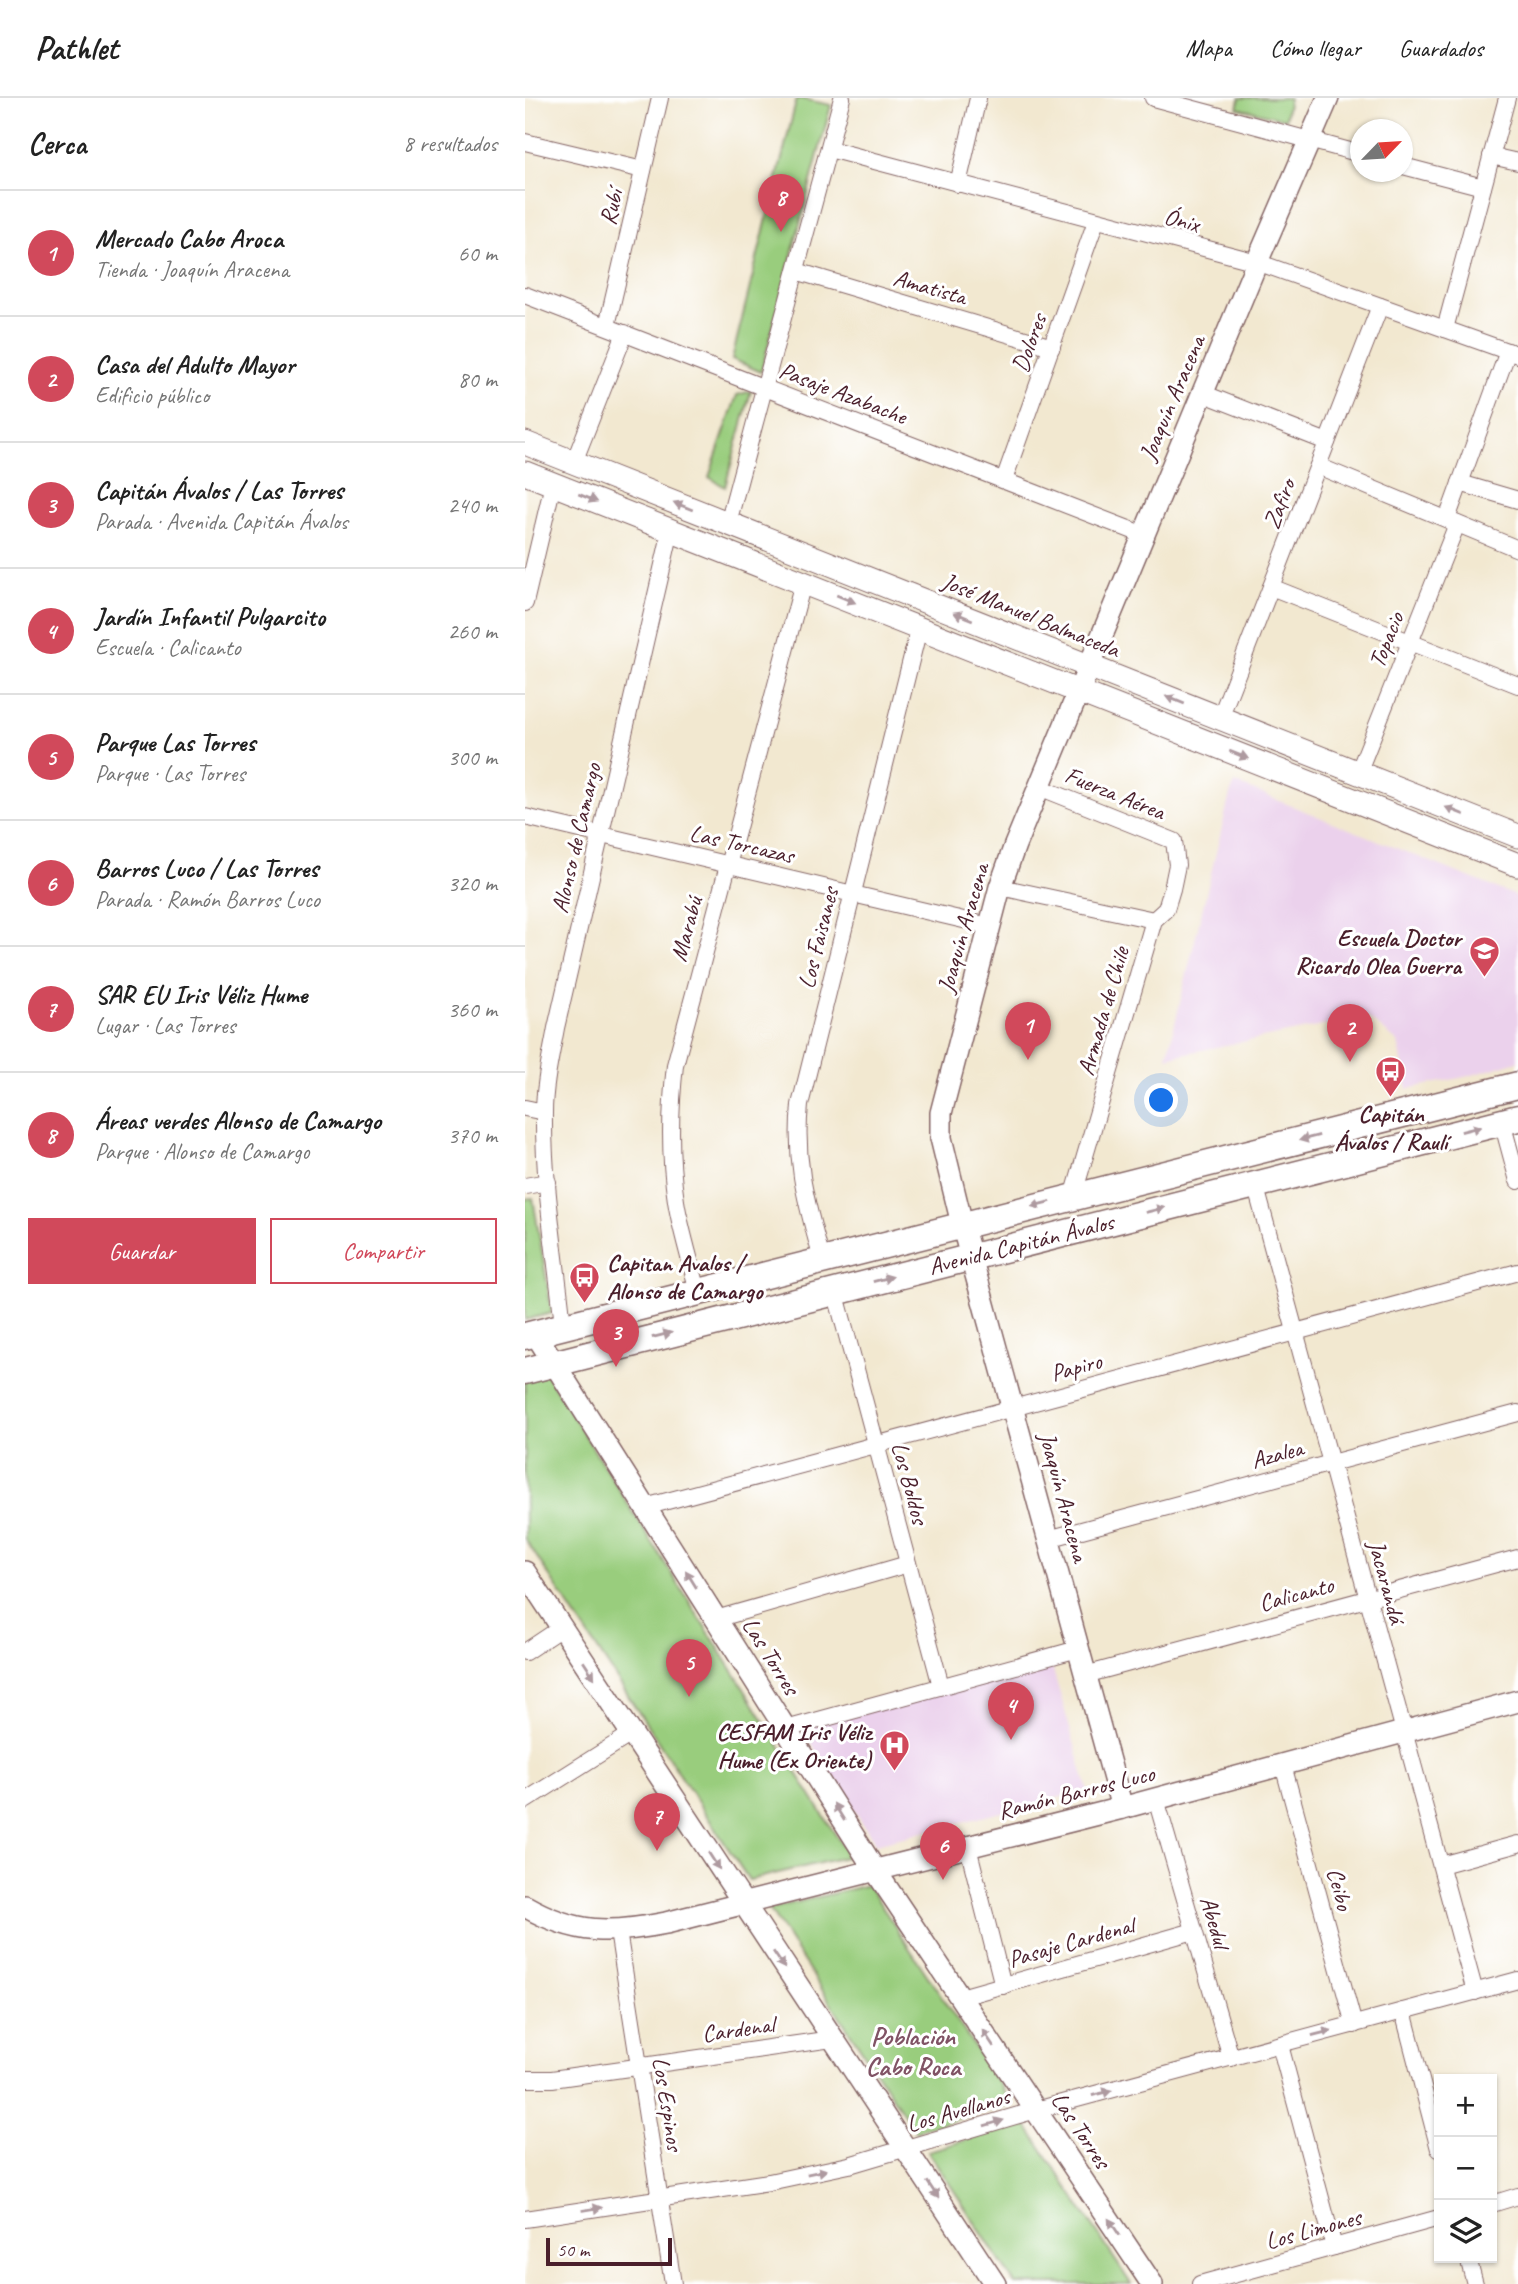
<!DOCTYPE html>
<html lang="es">
<head>
<meta charset="utf-8">
<style>
	:root { --surface:#fff; --page:#f6f6f6; --text:#222; --muted:#767676; --line:#e0e0e0; --accent:#d1495b }
	body { margin:0; font-family:Caveat,sans-serif; background:var(--page); color:var(--text) }
	.controls { position:absolute; right:21px; bottom:21px; display:grid; overflow:hidden; border-radius:0px; box-shadow:0 2px 5px #0004 }
	.controls button { width:63px; height:63px; display:grid; place-items:center; padding:0; border:0; border-bottom:2px solid var(--line); background:var(--surface); color:var(--text); font:35px sans-serif }
	.compass { position:absolute; left:825px; top:21px; width:63px; height:63px; border-radius:50%; background:var(--surface); box-shadow:0 2px 5px #0004; rotate:65deg }
	.scale { position:absolute; left:21px; bottom:18px; width:126px; box-sizing:border-box; padding-left:7px; border:4px solid #4a1f2b; border-top:0; font-size:19px; line-height:24px; white-space:nowrap; color:#4a1f2b; -webkit-text-stroke:5px #fff; paint-order:stroke }
	.you { position:absolute; left:637px; top:1003px; width:24px; height:24px; margin:-18px; border:5px solid #fff; border-radius:50%; background:#1a73e8; box-shadow:0 0 0 10px #1a73e833 }
	.badge { display:grid; place-items:center; width:46px; height:46px; border-radius:50%; background:var(--accent); color:#fff; font-size:23px; font-weight:700 }
	.pin { position:absolute; translate:-50% -58px; filter:drop-shadow(0 2px 4px #0008) }
	.pin::after { content:''; position:absolute; top:37px; width:24px; height:21px; background:inherit; clip-path:polygon(0 0,100% 0,50% 100%) }
	.list { margin:0; padding:0; list-style:none }
	h2 { display:flex; justify-content:space-between; align-items:center; height:91px; margin:0; padding:0 28px; font-size:30px }
	h2 small { font-size:23px; font-weight:400; color:var(--muted) }
	.list li { display:grid; grid-template-columns:46px 1fr auto; gap:21px; align-items:center; box-sizing:border-box; height:126px; padding:0 28px; border-top:2px solid var(--line) }
	.list b { display:block; font-size:26px; white-space:nowrap }
	.list p { margin:0; font-size:23px; white-space:nowrap; color:var(--muted) }
	.list em { font-size:23px; font-style:normal; color:var(--muted) }
	.actions { display:flex; gap:14px; padding:21px 28px }
	.actions a { flex:1; padding:16px 0; border:2px solid var(--accent); border-radius:0px; text-align:center; font-size:24px; color:var(--accent) }
	.actions .main { background:var(--accent); color:#fff }
	.icon { flex:none; width:38px; height:38px; fill:none; stroke:currentColor; stroke-width:2; stroke-linecap:round; stroke-linejoin:round }
	.map { position:relative; flex:none; width:993px; height:2186px; overflow:hidden }
	header { display:flex; align-items:center; gap:42px; box-sizing:border-box; height:98px; padding:0 35px; background:var(--surface); border-bottom:2px solid var(--line) }
	header strong { font-size:33px }
	nav { display:flex; gap:38px; margin-inline-start:auto; font-size:24px }
	main { display:flex }
	aside { flex:1; background:var(--surface) }
	.map>svg:first-child { display:block }
	.built { fill:#ebd1ec }
	.green { fill:#99cd7d; stroke:#727654; stroke-width:2 }
	.lines { fill:none; stroke-linecap:round; stroke-linejoin:round }
	.minor-casing { stroke:#856565; stroke-width:18 }
	.tertiary-casing { stroke:#856565; stroke-width:24 }
	.secondary-casing { stroke:#856565; stroke-width:25 }
	.trunk-casing { stroke:#856565; stroke-width:29 }
	.minor { stroke:#fff; stroke-width:16 }
	.tertiary { stroke:#fff; stroke-width:21 }
	.secondary { stroke:#fff; stroke-width:23 }
	.trunk { stroke:#fff; stroke-width:26 }
	.oneway { fill:#ae9aa0 }
	.labels { text-anchor:middle; stroke-width:6; stroke-linejoin:round; paint-order:stroke }
	.street-label { font-size:24px; fill:#4a1f2b; stroke:#fff }
	.poi-label { font-size:24px; font-weight:bold; fill:#4a1f2b; stroke:#fff; text-anchor:end }
	.neighbourhood-label { font-size:26px; font-weight:bold; fill:#805365; stroke:#fff }
</style>
</head>
<body>
<header>
<strong>Pathlet</strong>
<nav><a>Mapa</a><a>Cómo llegar</a><a>Guardados</a></nav>
</header>
<main>
<aside>
<h2>Cerca<small>8 resultados</small></h2>
<ul class="list">
<li><span class="badge">1</span><div><b>Mercado Cabo Aroca</b><p>Tienda · Joaquín Aracena</p></div><em>60 m</em></li>
<li><span class="badge">2</span><div><b>Casa del Adulto Mayor</b><p>Edificio público</p></div><em>80 m</em></li>
<li><span class="badge">3</span><div><b>Capitán Ávalos / Las Torres</b><p>Parada · Avenida Capitán Ávalos</p></div><em>240 m</em></li>
<li><span class="badge">4</span><div><b>Jardín Infantil Pulgarcito</b><p>Escuela · Calicanto</p></div><em>260 m</em></li>
<li><span class="badge">5</span><div><b>Parque Las Torres</b><p>Parque · Las Torres</p></div><em>300 m</em></li>
<li><span class="badge">6</span><div><b>Barros Luco / Las Torres</b><p>Parada · Ramón Barros Luco</p></div><em>320 m</em></li>
<li><span class="badge">7</span><div><b>SAR EU Iris Véliz Hume</b><p>Lugar · Las Torres</p></div><em>360 m</em></li>
<li><span class="badge">8</span><div><b>Áreas verdes Alonso de Camargo</b><p>Parque · Alonso de Camargo</p></div><em>370 m</em></li>
</ul>
<div class="actions"><a class="main">Guardar</a><a>Compartir</a></div>
</aside>
<div class="map">
<svg width="993" height="2186" viewBox="0 0 993 2186">
	<rect width="100%" height="100%" fill="#fff"/>
	<filter id="ink" filterUnits="userSpaceOnUse"><feTurbulence type="fractalNoise" baseFrequency=".0143" numOctaves="2"/><feDisplacementMap in="SourceGraphic" scale="14" xChannelSelector="R" yChannelSelector="G"/><feConvolveMatrix kernelMatrix="1 2 1 2 8 2 1 2 1" color-interpolation-filters="sRGB"/></filter>
	<filter id="wash" filterUnits="userSpaceOnUse"><feTurbulence type="fractalNoise" baseFrequency=".00686" numOctaves="4" result="noise"/><feDisplacementMap in="SourceGraphic" scale="28" xChannelSelector="R" yChannelSelector="G"/><feGaussianBlur stdDeviation="1.57" result="paint"/><feColorMatrix in="noise" values="0 0 0 0 0 0 0 0 0 0 0 0 0 0 0 0 0 1.4 0 .05"/><feComposite in="paint" operator="in"/></filter>
	<g filter="url(#wash)">
		<rect width="100%" height="100%" fill="#f2e8d0"/>
		<g class="built">
			<path d="M 710,685 L 993,799 L 993,963 L 944,978 L 883,991 L 873,944 L 842,919 L 642,959 L 705,696 Z"/>
			<path d="M 525,1562 L 563,1692 L 351,1746 L 276,1629 Z"/>
		</g>
		<g class="green">
			<path d="M 272,0 L 306,7 L 236,274 L 207,261 Z"/>
			<path d="M 715,0 L 764,0 L 760,21 L 713,10 Z"/>
			<path d="M 226,293 L 200,389 L 184,379 L 212,297 Z"/>
			<path d="M 8,1100 L 27,1215 L 0,1222 L 0,1101 Z"/>
			<path d="M 20,1274 L 324,1758 L 224,1782 L 0,1441 L 0,1280 Z"/>
			<path d="M 343,1787 L 350,1798 L 487,2006 L 390,2033 L 244,1811 Z"/>
			<path d="M 500,2025 L 606,2186 L 490,2186 L 403,2053 Z"/>
		</g>
	</g>
	<g filter="url(#ink)">
		<g class="lines">
			<defs>
				<g id="minor">
					<path d="M 628,0 L 836,56"/>
					<path d="M 0,44 L 118,72"/>
					<path d="M 304,51 L 732,164 L 993,257"/>
					<path d="M 966,58 L 993,64"/>
					<path d="M 878,68 L 958,89"/>
					<path d="M 433,86 L 453,0"/>
					<path d="M 271,173 L 527,249"/>
					<path d="M 0,197 L 619,437"/>
					<path d="M 82,228 L 135,0"/>
					<path d="M 920,231 L 982,0"/>
					<path d="M 677,295 L 802,344"/>
					<path d="M 49,364 L 100,235"/>
					<path d="M 793,368 L 993,451"/>
					<path d="M 479,382 L 571,123"/>
					<path d="M 935,385 L 993,402"/>
					<path d="M 922,421 L 983,253"/>
					<path d="M 203,425 L 317,0"/>
					<path d="M 746,489 L 993,587"/>
					<path d="M 0,505 L 28,386"/>
					<path d="M 695,620 L 855,208"/>
					<path d="M 833,675 L 932,426"/>
					<path d="M 514,689 L 649,743 L 652,767 L 647,791 L 641,811 L 629,822 L 548,1099"/>
					<path d="M 0,719 L 464,828"/>
					<path d="M 475,789 L 629,822"/>
					<path d="M 0,1010 L 19,1014"/>
					<path d="M 977,1024 L 993,1083"/>
					<path d="M 730,1086 L 950,1894"/>
					<path d="M 0,1088 L 23,1084"/>
					<path d="M 297,1162 C 282,1106 269,1066 275,1007 L 394,530"/>
					<path d="M 310,1193 L 416,1588"/>
					<path d="M 173,1194 C 166,1164 156,1134 151,1103 C 144,1058 145,1012 150,967 L 278,485"/>
					<path d="M 38,1228 C 31,1158 18,1085 19,1015 C 19,986 26,958 31,930 L 146,432"/>
					<path d="M 120,1409 L 993,1174"/>
					<path d="M 523,1441 L 993,1315"/>
					<path d="M 191,1521 L 383,1466"/>
					<path d="M 0,1554 L 36,1530"/>
					<path d="M 560,1577 L 993,1460"/>
					<path d="M 261,1631 L 553,1551"/>
					<path d="M 758,1667 L 829,1927"/>
					<path d="M 631,1701 L 706,1960"/>
					<path d="M 0,1703 L 106,1636"/>
					<path d="M 443,1749 L 478,1888"/>
					<path d="M 916,1767 L 993,1746"/>
					<path d="M 93,1833 L 148,2186"/>
					<path d="M 436,1899 L 669,1833"/>
					<path d="M 878,1913 L 914,2051"/>
					<path d="M 755,1947 L 809,2149"/>
					<path d="M 0,1981 L 27,1981 L 307,1941"/>
					<path d="M 967,2106 L 993,2098"/>
					<path d="M 0,2121 L 244,2084 L 324,2067 L 511,2012 L 993,1882"/>
					<path d="M 943,2160 L 950,2186"/>
					<path d="M 675,2186 L 914,2120"/>
				</g>
				<g id="tertiary">
					<path d="M 10,1235 L 350,1772 L 627,2186"/>
					<path d="M 0,1474 L 470,2186"/>
					<path d="M 597,1710 L 437,1126 L 416,1040 L 416,1015 L 475,789 L 490,747 L 732,164 L 803,0"/>
					<path d="M 0,1808 C 51,1837 86,1836 141,1825 L 597,1710 L 993,1603"/>
				</g>
				<g id="secondary">
					<path d="M 0,345 L 993,738"/>
					<path d="M 0,375 L 993,767"/>
				</g>
				<g id="trunk">
					<path d="M 0,1238 L 993,987"/>
					<path d="M 0,1273 L 993,1020"/>
				</g>
			</defs>
			<use href="#minor" class="minor-casing"/>
			<use href="#tertiary" class="tertiary-casing"/>
			<use href="#secondary" class="secondary-casing"/>
			<use href="#trunk" class="trunk-casing"/>
			<use href="#minor" class="minor"/>
			<use href="#tertiary" class="tertiary"/>
			<use href="#secondary" class="secondary"/>
			<use href="#trunk" class="trunk"/>
		</g>
		<defs><path id="oneway-solid" d="M-6-.8H1V-3.2L6.5 0L1 3.2V.8H-6Z" transform="scale(1.75)"/></defs>
		<g class="oneway">
			<use href="#oneway-solid" transform="translate(63 400) rotate(22)"/>
			<use href="#oneway-solid" transform="translate(158 408) rotate(-158)"/>
			<use href="#oneway-solid" transform="translate(321 501) rotate(22)"/>
			<use href="#oneway-solid" transform="translate(438 518) rotate(-158)"/>
			<use href="#oneway-solid" transform="translate(650 602) rotate(-158)"/>
			<use href="#oneway-solid" transform="translate(714 657) rotate(22)"/>
			<use href="#oneway-solid" transform="translate(930 713) rotate(-158)"/>
			<use href="#oneway-solid" transform="translate(946 1031) rotate(-14)"/>
			<use href="#oneway-solid" transform="translate(784 1040) rotate(166)"/>
			<use href="#oneway-solid" transform="translate(516 1106) rotate(166)"/>
			<use href="#oneway-solid" transform="translate(630 1112) rotate(-14)"/>
			<use href="#oneway-solid" transform="translate(358 1181) rotate(-14)"/>
			<use href="#oneway-solid" transform="translate(137 1237) rotate(-14)"/>
			<use href="#oneway-solid" transform="translate(166 1481) rotate(-122)"/>
			<use href="#oneway-solid" transform="translate(64 1572) rotate(57)"/>
			<use href="#oneway-solid" transform="translate(314 1714) rotate(-122)"/>
			<use href="#oneway-solid" transform="translate(189 1763) rotate(57)"/>
			<use href="#oneway-solid" transform="translate(254 1862) rotate(56)"/>
			<use href="#oneway-solid" transform="translate(797 1935) rotate(-15)"/>
			<use href="#oneway-solid" transform="translate(463 1940) rotate(-124)"/>
			<use href="#oneway-solid" transform="translate(577 1995) rotate(-15)"/>
			<use href="#oneway-solid" transform="translate(469 2025) rotate(-16)"/>
			<use href="#oneway-solid" transform="translate(292 2074) rotate(-12)"/>
			<use href="#oneway-solid" transform="translate(408 2092) rotate(56)"/>
			<use href="#oneway-solid" transform="translate(67 2111) rotate(-9)"/>
			<use href="#oneway-solid" transform="translate(589 2129) rotate(-124)"/>
		</g>
	</g>
	<defs>
		<symbol id="school-pin" viewBox="-11 -11 22 30"><path d="M0 17L-7.5 6A9.5 9.5 0 1 1 7.5 6Z" fill="#d1495b" stroke="#fff"/><path d="M0-5L7-2L0 1L-7-2ZM-4 1L0 2.5L4 1V4Q0 6-4 4Z" fill="#fff"/></symbol>
		<symbol id="bus-pin" viewBox="-11 -11 22 30"><path d="M0 17L-7.5 6A9.5 9.5 0 1 1 7.5 6Z" fill="#d1495b" stroke="#fff"/><path d="M-5-6H5V4H4V6H2V4H-2V6H-4V4H-5ZM-3.5-4V0h7V-4ZM-3.5 1.2v1.5H-2V1.2ZM2 1.2v1.5H3.5V1.2Z" fill="#fff"/></symbol>
		<symbol id="hospital-pin" viewBox="-11 -11 22 30"><path d="M0 17L-7.5 6A9.5 9.5 0 1 1 7.5 6Z" fill="#d1495b" stroke="#fff"/><path d="M-5-5h3v3.5h4V-5h3V5h-3V1.5h-4V5h-3Z" fill="#fff"/></symbol>
	</defs>
	<g fill-rule="evenodd">
		<use href="#school-pin" x="942" y="836" width="35" height="47"/>
		<use href="#bus-pin" x="848" y="956" width="35" height="47"/>
		<use href="#bus-pin" x="42" y="1162" width="35" height="47"/>
		<use href="#hospital-pin" x="352" y="1630" width="35" height="47"/>
	</g>
	<g class="labels">
		<g class="street-label">
			<text transform="translate(86 109) rotate(-77)" y="8">Rubí</text>
			<text transform="translate(657 122) rotate(15)" y="8">Ónix</text>
			<text transform="translate(405 189) rotate(16)" y="8">Amatista</text>
			<text transform="translate(504 245) rotate(-70)" y="8">Dolores</text>
			<text transform="translate(318 295) rotate(21)" y="8">Pasaje Azabache</text>
			<text transform="translate(647 300) rotate(-67)" y="8">Joaquín Aracena</text>
			<text transform="translate(754 406) rotate(-69)" y="8">Zafiro</text>
			<text transform="translate(506 517) rotate(22)" y="8">José Manuel Balmaceda</text>
			<text transform="translate(861 542) rotate(-68)" y="8">Topacio</text>
			<text transform="translate(590 695) rotate(22)" y="8">Fuerza Aérea</text>
			<text transform="translate(51 740) rotate(-77)" y="8">Alonso de Camargo</text>
			<text transform="translate(217 746) rotate(13)" y="8">Las Torcazas</text>
			<text transform="translate(438 830) rotate(-74)" y="8">Joaquín Aracena</text>
			<text transform="translate(161 831) rotate(-75)" y="8">Marabú</text>
			<text transform="translate(293 840) rotate(-76)" y="8">Los Faisanes</text>
			<text transform="translate(578 913) rotate(-74)" y="8">Armada de Chile</text>
			<text transform="translate(496 1146) rotate(-14)" y="8">Avenida Capitán Ávalos</text>
			<text transform="translate(551 1269) rotate(-15)" y="8">Papiro</text>
			<text transform="translate(752 1356) rotate(-15)" y="8">Azalea</text>
			<text transform="translate(385 1385) rotate(75)" y="8">Los Boldos</text>
			<text transform="translate(539 1399) rotate(75)" y="8">Joaquín Aracena</text>
			<text transform="translate(862 1484) rotate(75)" y="8">Jacarandá</text>
			<text transform="translate(771 1496) rotate(-15)" y="8">Calicanto</text>
			<text transform="translate(246 1558) rotate(58)" y="8">Las Torres</text>
			<text transform="translate(551 1694) rotate(-14)" y="8">Ramón Barros Luco</text>
			<text transform="translate(815 1791) rotate(75)" y="8">Ceibo</text>
			<text transform="translate(690 1824) rotate(74)" y="8">Abedul</text>
			<text transform="translate(546 1844) rotate(-16)" y="8">Pasaje Cardenal</text>
			<text transform="translate(213 1931) rotate(-8)" y="8">Cardenal</text>
			<text transform="translate(143 2006) rotate(81)" y="8">Los Espinos</text>
			<text transform="translate(433 2012) rotate(-16)" y="8">Los Avellanos</text>
			<text transform="translate(556 2032) rotate(56)" y="8">Las Torres</text>
			<text transform="translate(788 2131) rotate(-15)" y="8">Los Limones</text>
		</g>
		<g class="poi-label">
			<text x="936" y="848">Escuela Doctor<tspan x="936" dy="28">Ricardo Olea Guerra</tspan></text>
			<text x="866" y="1024" text-anchor="middle">Capitán<tspan x="866" dy="28">Ávalos / Raulí</tspan></text>
			<text x="82" y="1173" text-anchor="start">Capitan Avalos /<tspan x="82" dy="28">Alonso de Camargo</tspan></text>
			<text x="346" y="1642">CESFAM Iris Véliz<tspan x="346" dy="28">Hume (Ex Oriente)</tspan></text>
		</g>
		<g class="neighbourhood-label">
			<text x="388" y="1947">Población<tspan x="388" dy="30">Cabo Roca</tspan></text>
		</g>
	</g>
</svg>
<div class="controls">
<button>+</button>
<button>−</button>
<button><svg class="icon" aria-label="layers" viewBox="0 0 24 24"><path d="M12 4l9 5-9 5-9-5zM3 14l9 5 9-5"/></svg></button>
</div>
<svg class="compass" viewBox="-18 -18 36 36"><path d="M0-13l5 13h-10z" fill="#e53935"/><path d="M0 13l5-13h-10z" fill="#767676"/></svg>
<div class="scale">50 m</div>
<div class="you"></div>
<div class="pin badge" style="left:503px;top:962px">1</div>
<div class="pin badge" style="left:825px;top:964px">2</div>
<div class="pin badge" style="left:91px;top:1269px">3</div>
<div class="pin badge" style="left:486px;top:1642px">4</div>
<div class="pin badge" style="left:164px;top:1599px">5</div>
<div class="pin badge" style="left:418px;top:1782px">6</div>
<div class="pin badge" style="left:132px;top:1753px">7</div>
<div class="pin badge" style="left:256px;top:134px">8</div>
</div>
</main>
</body>
</html>
